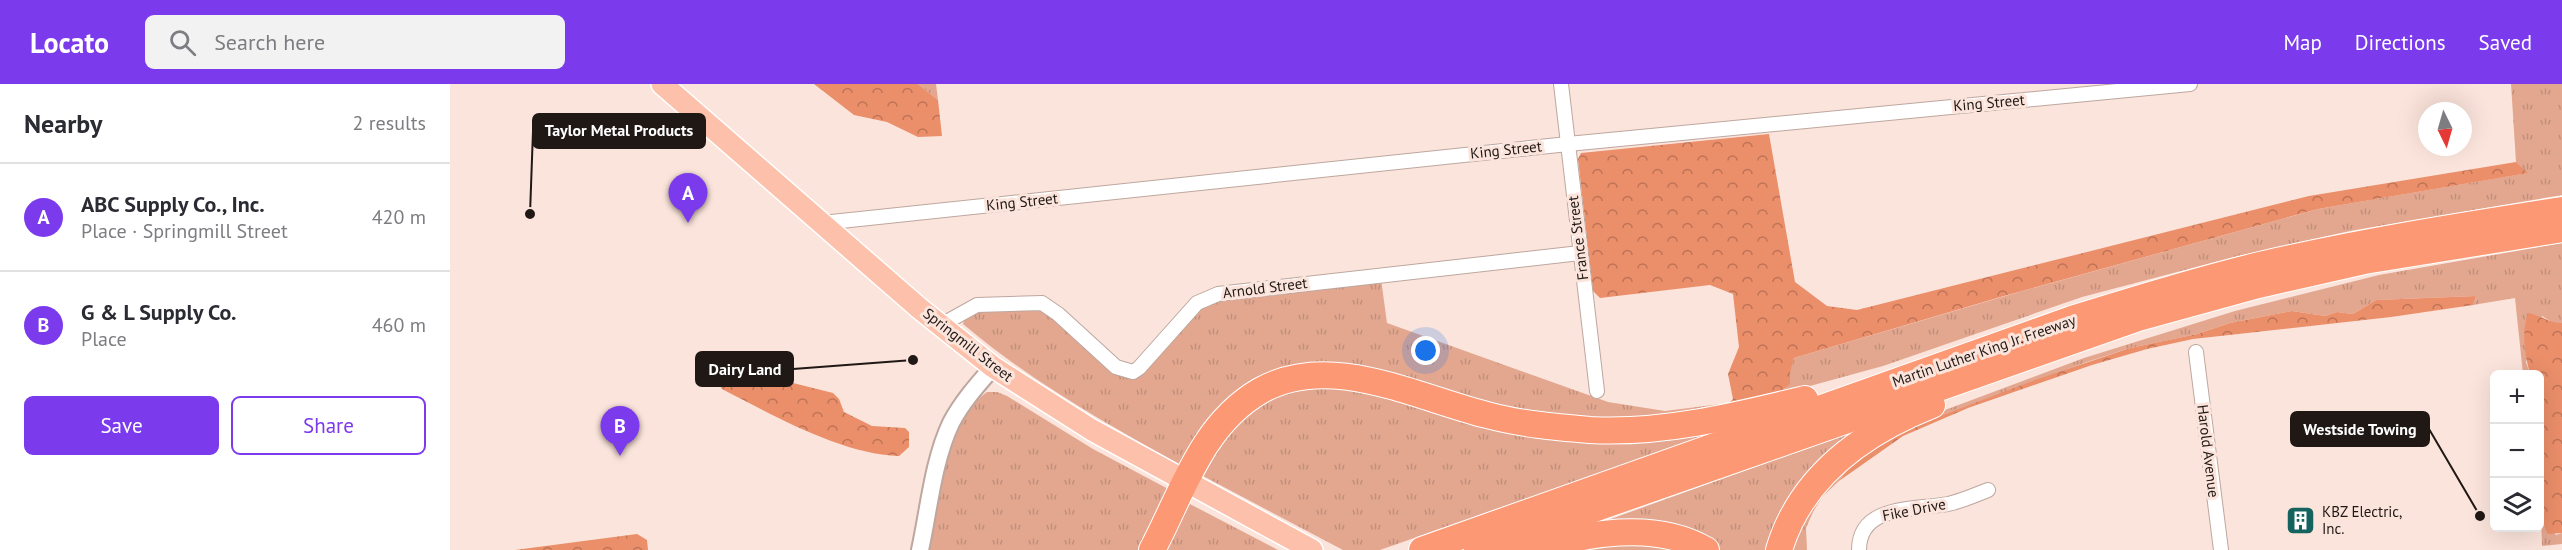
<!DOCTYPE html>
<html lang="en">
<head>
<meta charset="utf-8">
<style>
	:root { --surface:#fff; --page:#f2f2f3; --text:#2b2b33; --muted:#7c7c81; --line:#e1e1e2; --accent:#7c3aed }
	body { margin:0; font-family:"PT Sans",sans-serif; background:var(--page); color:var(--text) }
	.controls { position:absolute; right:18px; bottom:18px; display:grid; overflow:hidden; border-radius:9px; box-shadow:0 6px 24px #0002 }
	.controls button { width:54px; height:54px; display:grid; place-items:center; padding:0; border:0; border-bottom:2px solid var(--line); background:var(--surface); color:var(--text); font:30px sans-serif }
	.compass { position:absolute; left:1968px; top:18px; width:54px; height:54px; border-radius:50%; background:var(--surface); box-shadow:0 6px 24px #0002; rotate:175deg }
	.you { position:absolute; left:976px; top:267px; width:21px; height:21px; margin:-15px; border:4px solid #fff; border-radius:50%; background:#1a73e8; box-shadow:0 0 0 9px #1a73e833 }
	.badge { display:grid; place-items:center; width:39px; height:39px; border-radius:50%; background:var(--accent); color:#fff; font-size:20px; font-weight:700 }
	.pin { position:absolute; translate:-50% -50px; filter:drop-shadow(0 2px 3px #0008) }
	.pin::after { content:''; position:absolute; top:32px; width:21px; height:18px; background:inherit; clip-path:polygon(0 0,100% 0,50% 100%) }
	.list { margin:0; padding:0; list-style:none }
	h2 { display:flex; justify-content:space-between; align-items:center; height:78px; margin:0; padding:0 24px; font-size:26px }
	h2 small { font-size:20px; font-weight:400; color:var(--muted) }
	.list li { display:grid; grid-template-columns:39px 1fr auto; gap:18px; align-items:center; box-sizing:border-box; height:108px; padding:0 24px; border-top:2px solid var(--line) }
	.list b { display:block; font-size:22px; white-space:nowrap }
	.list p { margin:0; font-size:20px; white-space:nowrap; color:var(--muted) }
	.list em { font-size:20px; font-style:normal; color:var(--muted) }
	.actions { display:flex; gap:12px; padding:18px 24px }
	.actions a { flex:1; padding:14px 0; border:2px solid var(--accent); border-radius:9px; text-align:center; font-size:21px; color:var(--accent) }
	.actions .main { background:var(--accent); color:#fff }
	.icon { flex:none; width:33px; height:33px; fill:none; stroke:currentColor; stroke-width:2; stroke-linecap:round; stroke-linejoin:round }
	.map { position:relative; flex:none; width:2112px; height:466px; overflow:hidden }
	header { display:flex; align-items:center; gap:36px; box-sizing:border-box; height:84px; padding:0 30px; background:var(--accent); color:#fff }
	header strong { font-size:28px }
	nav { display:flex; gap:33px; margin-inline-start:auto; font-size:21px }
	.search { width:420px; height:54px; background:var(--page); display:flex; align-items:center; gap:15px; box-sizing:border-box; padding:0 21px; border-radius:9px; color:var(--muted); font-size:22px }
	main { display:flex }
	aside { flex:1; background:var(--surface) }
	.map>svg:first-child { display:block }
	.grass { fill:url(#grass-tufts) }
	.forest { fill:url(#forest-crowns) }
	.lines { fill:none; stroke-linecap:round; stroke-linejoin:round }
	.minor-casing { stroke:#bda79f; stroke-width:16 }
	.tertiary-casing { stroke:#bda79f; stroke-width:20 }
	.primary-casing { stroke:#fff; stroke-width:24 }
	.motorway-casing { stroke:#fff; stroke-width:28 }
	.minor { stroke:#fff; stroke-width:14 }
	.tertiary { stroke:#fff; stroke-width:16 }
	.primary { stroke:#fdc1ab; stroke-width:21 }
	.motorway { stroke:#fc9873; stroke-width:26 }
	.labels { text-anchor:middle; stroke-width:6; stroke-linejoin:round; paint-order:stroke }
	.street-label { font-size:15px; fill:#201815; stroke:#fbe4db }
	.poi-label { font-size:15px; fill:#201815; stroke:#fbe4db; text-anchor:start }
	.leader { fill:none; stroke:#201815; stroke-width:2 }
	.callout-dot { fill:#201815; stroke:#fbe4db; stroke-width:2 }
	.callout { fill:#201815; stroke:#201815; stroke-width:2 }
	.callout-label { font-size:16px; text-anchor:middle; font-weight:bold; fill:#fff }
</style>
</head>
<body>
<header>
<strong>Locato</strong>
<div class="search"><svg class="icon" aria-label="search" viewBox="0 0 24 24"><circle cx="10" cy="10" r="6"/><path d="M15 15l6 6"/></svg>Search here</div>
<nav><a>Map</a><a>Directions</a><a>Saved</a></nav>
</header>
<main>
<aside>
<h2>Nearby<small>2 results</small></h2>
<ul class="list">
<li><span class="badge">A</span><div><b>ABC Supply Co., Inc.</b><p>Place · Springmill Street</p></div><em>420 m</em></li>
<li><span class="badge">B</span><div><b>G &amp; L Supply Co.</b><p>Place</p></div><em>460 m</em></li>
</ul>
<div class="actions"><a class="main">Save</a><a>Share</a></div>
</aside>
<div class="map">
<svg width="2112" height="466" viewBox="0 0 2112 466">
	<defs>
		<pattern id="grass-tufts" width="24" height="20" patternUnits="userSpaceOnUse" patternTransform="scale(1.5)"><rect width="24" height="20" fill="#e3a790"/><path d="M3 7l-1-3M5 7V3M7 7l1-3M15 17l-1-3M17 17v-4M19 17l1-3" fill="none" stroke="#c28f7b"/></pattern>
		<pattern id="forest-crowns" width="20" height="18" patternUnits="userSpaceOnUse" patternTransform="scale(1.5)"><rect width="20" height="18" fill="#eb8e6a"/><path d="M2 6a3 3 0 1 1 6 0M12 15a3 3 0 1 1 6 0" fill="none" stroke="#be7356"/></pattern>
	</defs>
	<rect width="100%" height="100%" fill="#fbe4db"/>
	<g class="grass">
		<path d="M 468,0 L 486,0 L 488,16 Z"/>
		<path d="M 2061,0 L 2112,0 L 2112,111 L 1900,147 L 1788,172 L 1632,213 L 1433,282 L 1309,316 L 1335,304 L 1344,274 L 1569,208 L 1868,125 L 2077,89 L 2066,78 Z"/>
		<path d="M 2112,159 L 2112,239 L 2103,239 L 2092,232 L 2076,278 L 2080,290 L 2073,290 L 2065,214 L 2023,221 L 2026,212 L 1926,216 L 1903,230 L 1887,228 L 1875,232 L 1842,227 L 1780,239 L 1747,250 L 1680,264 L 1637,278 L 1474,338 L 1401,381 L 1389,397 L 1372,413 L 1363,428 L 1356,444 L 1357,466 L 1336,466 L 1376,396 L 1471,335 L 1634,274 L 1785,227 L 1929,191 Z"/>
		<path d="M 931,195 L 937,239 L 1158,318 L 1215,327 L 1279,319 L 1281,323 L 1143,339 L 843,285 L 732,382 C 652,337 583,299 513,240 L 516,231 L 520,228 L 594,223 L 659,286 L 679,293 L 692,290 L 750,224 L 772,214 Z"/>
		<path d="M 891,298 L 1043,340 L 1283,342 L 930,466 L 893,466 L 751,391 L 775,347 L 829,306 Z"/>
		<path d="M 537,308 L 547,308 L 557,312 L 643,365 L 722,407 L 694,466 L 479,466 C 487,418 494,338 537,308 Z"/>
		<path d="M 1411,345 L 1322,466 L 1268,466 L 1130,446 Z"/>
		<path d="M 2090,399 L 2092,404 L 2093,436 L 2106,451 L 2112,449 L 2112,460 L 2092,462 Z"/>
		<path d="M 738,419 L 828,466 L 711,466 Z"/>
		<path d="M 1168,456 L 1241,466 L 1120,466 Z"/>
	</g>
	<g class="forest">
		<path d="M 364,0 L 468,0 L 488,16 L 492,52 L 468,53 L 437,38 L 404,31 Z"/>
		<path d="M 1319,50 L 1345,198 L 1377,222 L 1407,226 L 1859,112 L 2066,78 L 2078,89 L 1868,125 L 1554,212 L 1344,274 L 1340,289 L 1340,300 C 1324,314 1301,318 1281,323 L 1279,319 L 1283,315 L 1278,290 L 1289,263 L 1283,210 L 1260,201 L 1150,214 L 1143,207 L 1128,75 L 1131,69 Z"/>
		<path d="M 2026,212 L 2023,221 L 1941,233 L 1743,255 L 1697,265 L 1642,281 L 1518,324 L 1453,352 L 1389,397 L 1401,381 L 1434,357 L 1474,338 L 1585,296 L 1680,264 L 1747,250 L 1780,239 L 1842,227 L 1875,232 L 1887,228 L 1903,230 L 1926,216 Z"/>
		<path d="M 2078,229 C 2090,231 2101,240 2112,239 L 2112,449 L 2098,450 C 2088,435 2097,415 2090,399 L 2090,290 L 2080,290 C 2075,271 2071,249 2078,229 Z"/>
		<path d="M 287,272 L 319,293 L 383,309 L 389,315 L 394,328 L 422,342 L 455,344 L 459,348 L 459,363 L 449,372 C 391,370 323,331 272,305 L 266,295 L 274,279 Z"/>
		<path d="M 187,450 L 197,456 L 198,466 L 65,466 Z"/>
	</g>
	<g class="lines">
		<defs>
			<g id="minor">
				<path d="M 1111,0 L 1147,307"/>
				<path d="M 372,139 L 1118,60 L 1740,0"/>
				<path d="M 491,241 L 527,221 L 592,219 L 608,230 L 666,283 L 683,288 L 689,284 L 747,219 L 768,210 L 1130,169"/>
				<path d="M 1746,268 L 1771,466"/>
				<path d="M 1409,466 C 1409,420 1466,426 1498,420 C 1512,417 1525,411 1538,406"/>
			</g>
			<path id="tertiary" d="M 470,466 C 479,425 483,377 501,339 C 512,318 528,300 543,283"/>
			<path id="primary" d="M 212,0 L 469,224 L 543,283 L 642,346 L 862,466"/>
			<g id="motorway">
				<path d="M 702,466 C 732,410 751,341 810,307 C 879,267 965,313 1037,331 C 1070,340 1105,343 1140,346 C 1212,350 1285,332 1355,315"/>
				<path d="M 972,466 L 1622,235 C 1683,216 1744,197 1806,182 C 1907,158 2010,142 2112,126"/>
				<path d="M 1027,466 L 1688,234 L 1808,201 L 1914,177 L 2112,145"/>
				<path d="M 1074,466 C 1132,452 1201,434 1256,466"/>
				<path d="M 1329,466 C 1351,392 1414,348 1482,321"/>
			</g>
		</defs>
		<use href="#minor" class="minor-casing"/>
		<use href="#tertiary" class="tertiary-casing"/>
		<use href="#primary" class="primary-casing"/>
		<use href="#motorway" class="motorway-casing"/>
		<use href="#minor" class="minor"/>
		<use href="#tertiary" class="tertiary"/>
		<use href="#primary" class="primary"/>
		<use href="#motorway" class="motorway"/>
	</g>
	<defs>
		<symbol id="building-square" viewBox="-11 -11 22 22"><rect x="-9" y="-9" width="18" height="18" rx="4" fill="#14635f" stroke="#fbe4db"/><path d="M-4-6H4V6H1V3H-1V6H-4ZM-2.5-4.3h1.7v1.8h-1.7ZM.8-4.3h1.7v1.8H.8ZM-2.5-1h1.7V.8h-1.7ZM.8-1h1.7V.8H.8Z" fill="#fff"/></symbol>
	</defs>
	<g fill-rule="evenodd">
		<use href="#building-square" x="1834" y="420" width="33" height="33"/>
	</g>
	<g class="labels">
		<g class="street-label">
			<text transform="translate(1539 19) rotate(-5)" y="5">King Street</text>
			<text transform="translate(1056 66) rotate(-6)" y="5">King Street</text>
			<text transform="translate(572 118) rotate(-6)" y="5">King Street</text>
			<text transform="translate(1128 154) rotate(-97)" y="5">France Street</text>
			<text transform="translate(815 204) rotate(-7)" y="5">Arnold Street</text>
			<text transform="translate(518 261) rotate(38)" y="5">Springmill Street</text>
			<text transform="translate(1534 267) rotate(-19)" y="5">Martin Luther King Jr. Freeway</text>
			<text transform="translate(1758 367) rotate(83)" y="5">Harold Avenue</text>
			<text transform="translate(1464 426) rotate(-11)" y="5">Fike Drive</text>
		</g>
		<g class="poi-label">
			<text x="1872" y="433">KBZ Electric,<tspan x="1872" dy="17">Inc.</tspan></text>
		</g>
	</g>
	<path class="leader" d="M80 130L83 47M463 276L343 285M2030 432L1979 345"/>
	<g class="callout-dot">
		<circle cx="80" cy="130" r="6"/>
		<circle cx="463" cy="276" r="6"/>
		<circle cx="2030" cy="432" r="6"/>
	</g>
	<g class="callout">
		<rect x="83" y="30" width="172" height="34" rx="6"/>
		<rect x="246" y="268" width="97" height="34" rx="6"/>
		<rect x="1841" y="328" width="138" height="34" rx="6"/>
	</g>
	<g class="callout-label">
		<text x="169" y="52">Taylor Metal Products</text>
		<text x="295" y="291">Dairy Land</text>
		<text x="1910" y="351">Westside Towing</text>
	</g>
</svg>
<div class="controls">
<button>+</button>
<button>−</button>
<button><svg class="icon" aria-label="layers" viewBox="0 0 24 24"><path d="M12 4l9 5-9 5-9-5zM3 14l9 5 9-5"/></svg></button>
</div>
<svg class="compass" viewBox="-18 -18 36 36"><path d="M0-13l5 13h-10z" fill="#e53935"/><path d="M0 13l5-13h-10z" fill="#7c7c81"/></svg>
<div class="you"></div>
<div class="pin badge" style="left:238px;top:139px">A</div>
<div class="pin badge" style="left:170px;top:372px">B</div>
</div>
</main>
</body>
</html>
